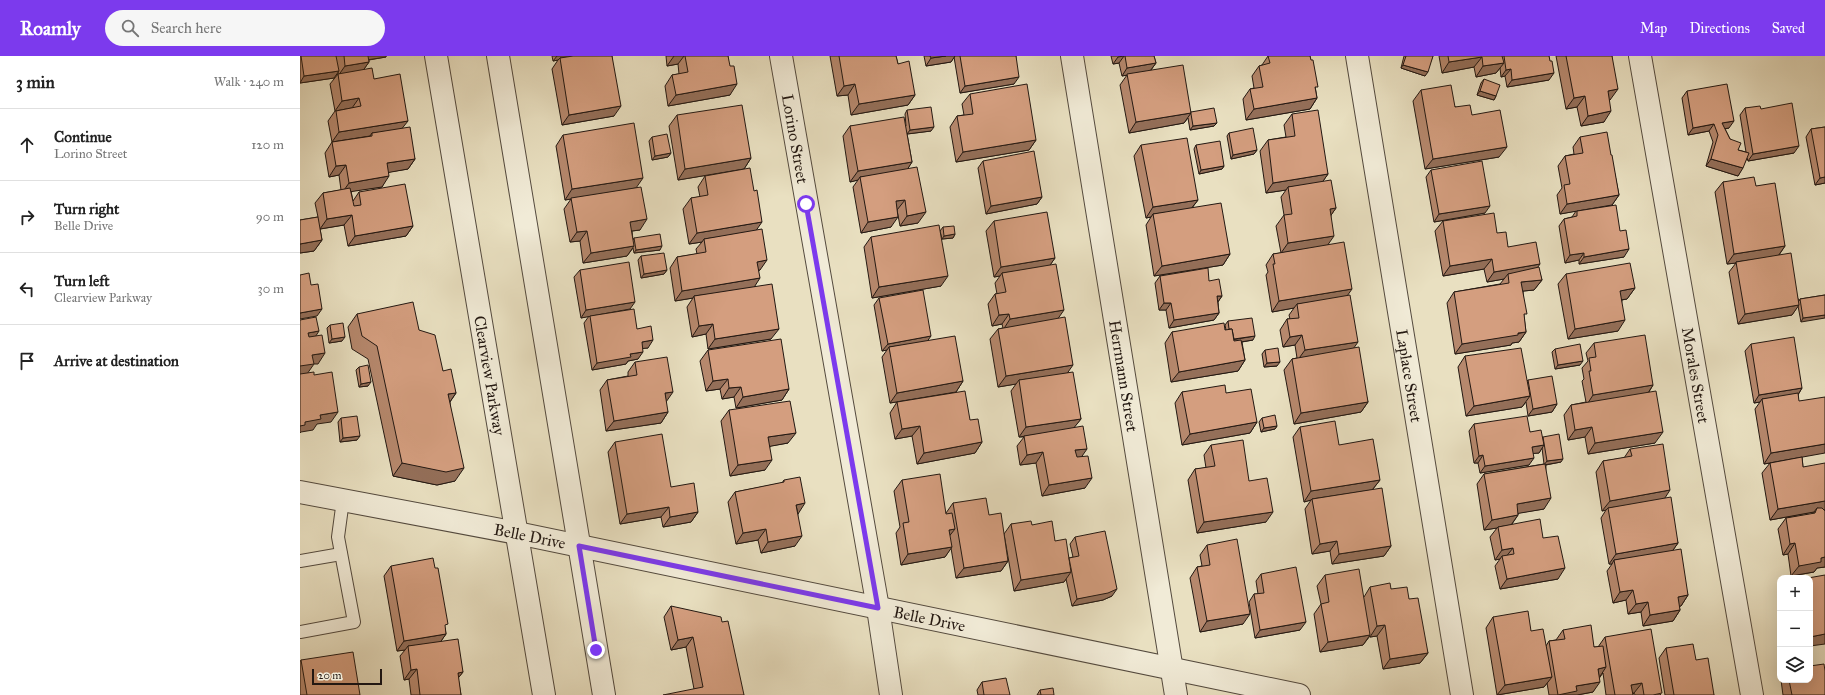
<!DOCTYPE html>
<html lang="en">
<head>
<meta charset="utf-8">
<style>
	:root { --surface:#fff; --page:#f6f6f6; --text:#222; --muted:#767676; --line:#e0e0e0; --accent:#7c3aed }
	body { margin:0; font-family:"IM FELL Great Primer",serif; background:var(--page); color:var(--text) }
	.controls { position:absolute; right:12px; bottom:12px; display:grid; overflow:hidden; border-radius:8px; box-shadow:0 4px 16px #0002 }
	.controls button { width:36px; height:36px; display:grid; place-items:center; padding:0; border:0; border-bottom:1px solid var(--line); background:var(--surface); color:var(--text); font:20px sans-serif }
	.scale { position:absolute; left:12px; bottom:10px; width:70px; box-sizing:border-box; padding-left:4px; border:2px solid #231812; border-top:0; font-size:11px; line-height:14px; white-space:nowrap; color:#231812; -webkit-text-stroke:3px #f1ebd7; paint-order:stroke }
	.stop { position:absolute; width:12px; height:12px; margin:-9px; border:3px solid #7c3aed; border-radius:50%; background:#fff }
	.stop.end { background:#7c3aed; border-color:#fff; box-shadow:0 1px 4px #0008 }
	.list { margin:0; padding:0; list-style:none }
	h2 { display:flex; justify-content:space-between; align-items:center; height:52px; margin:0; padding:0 16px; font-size:17px }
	h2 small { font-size:13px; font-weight:400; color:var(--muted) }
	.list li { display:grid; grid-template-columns:26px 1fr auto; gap:12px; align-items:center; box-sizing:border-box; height:72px; padding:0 16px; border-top:1px solid var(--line) }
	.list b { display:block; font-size:15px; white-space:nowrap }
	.list p { margin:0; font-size:13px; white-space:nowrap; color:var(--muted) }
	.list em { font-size:13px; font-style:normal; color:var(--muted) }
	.icon { flex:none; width:22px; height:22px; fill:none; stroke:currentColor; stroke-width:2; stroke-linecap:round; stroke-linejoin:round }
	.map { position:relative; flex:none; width:1525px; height:639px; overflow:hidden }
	header { display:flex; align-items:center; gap:24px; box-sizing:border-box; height:56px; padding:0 20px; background:var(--accent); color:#fff }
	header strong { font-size:19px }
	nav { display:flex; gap:22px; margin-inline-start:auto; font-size:14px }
	.search { width:280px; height:36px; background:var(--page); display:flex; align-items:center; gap:10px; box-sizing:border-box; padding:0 14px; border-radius:22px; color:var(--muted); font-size:15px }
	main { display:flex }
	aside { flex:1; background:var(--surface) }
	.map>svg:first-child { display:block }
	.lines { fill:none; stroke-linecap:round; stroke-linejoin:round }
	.service-casing { stroke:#544a3e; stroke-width:14 }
	.minor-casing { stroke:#544a3e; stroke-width:24 }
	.tertiary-casing { stroke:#544a3e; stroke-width:24 }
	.service { stroke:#f1ebd7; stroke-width:12 }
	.minor { stroke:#f1ebd7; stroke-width:22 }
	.tertiary { stroke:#f1ebd7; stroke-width:22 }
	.wall { fill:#b6886d; stroke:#231812 }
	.shaded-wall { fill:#946f59; stroke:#231812 }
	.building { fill:#d49e7f; stroke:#231812 }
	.route { stroke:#7c3aed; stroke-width:5 }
	.labels { text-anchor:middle; stroke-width:3; stroke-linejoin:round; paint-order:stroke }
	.street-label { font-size:16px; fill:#231812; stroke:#f1ebd7 }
</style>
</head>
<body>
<header>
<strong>Roamly</strong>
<div class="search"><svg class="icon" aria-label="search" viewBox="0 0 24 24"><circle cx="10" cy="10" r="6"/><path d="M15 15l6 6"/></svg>Search here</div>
<nav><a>Map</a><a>Directions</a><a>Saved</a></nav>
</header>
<main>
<aside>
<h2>3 min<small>Walk · 240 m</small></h2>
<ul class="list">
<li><svg class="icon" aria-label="ahead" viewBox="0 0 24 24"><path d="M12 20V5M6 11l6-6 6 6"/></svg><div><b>Continue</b><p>Lorino Street</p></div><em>120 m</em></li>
<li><svg class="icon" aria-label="right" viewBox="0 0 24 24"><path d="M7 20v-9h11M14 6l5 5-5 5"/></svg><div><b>Turn right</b><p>Belle Drive</p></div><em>90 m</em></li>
<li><svg class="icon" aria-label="left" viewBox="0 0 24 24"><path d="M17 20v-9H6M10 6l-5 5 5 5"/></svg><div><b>Turn left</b><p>Clearview Parkway</p></div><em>30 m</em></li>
<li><svg class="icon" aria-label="arrive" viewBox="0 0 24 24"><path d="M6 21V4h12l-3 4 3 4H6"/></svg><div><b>Arrive at destination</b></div></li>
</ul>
</aside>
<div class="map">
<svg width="1525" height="639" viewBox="0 0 1525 639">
	<rect width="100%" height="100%" fill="#e9e0c1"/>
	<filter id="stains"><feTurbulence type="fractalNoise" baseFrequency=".005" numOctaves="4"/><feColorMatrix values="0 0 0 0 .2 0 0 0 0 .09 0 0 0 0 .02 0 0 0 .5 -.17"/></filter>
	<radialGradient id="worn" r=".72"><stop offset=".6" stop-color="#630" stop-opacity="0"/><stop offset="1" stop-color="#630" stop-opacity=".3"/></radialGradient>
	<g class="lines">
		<defs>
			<g id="service">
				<path d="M 0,505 L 41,498"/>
				<path d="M 0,576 L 54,566 L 38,481 L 43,444"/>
			</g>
			<g id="minor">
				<path id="s1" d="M 481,0 L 578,552 L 591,639"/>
				<path id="s2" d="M 772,0 L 876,639"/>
				<path id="s3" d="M 1057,0 L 1162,639"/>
				<path id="s4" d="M 1340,0 L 1452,639"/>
				<path id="s5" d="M 0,436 L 217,477 L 999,639"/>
			</g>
			<g id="tertiary">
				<path id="s6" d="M 136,0 L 244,639"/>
				<path d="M 198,0 L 304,639"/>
			</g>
		</defs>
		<use href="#service" class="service-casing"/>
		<use href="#minor" class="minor-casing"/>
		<use href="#tertiary" class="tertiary-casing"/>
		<use href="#service" class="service"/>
		<use href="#minor" class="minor"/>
		<use href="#tertiary" class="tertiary"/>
	</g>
	<g class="wall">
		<path d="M 0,0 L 86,0 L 86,1 L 69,4 L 69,6 L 64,13 L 74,23 L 102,73 L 115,103 L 108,113 L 89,116 L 82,131 L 51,135 L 53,145 L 59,136 L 113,170 L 106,180 L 48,190 L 44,169 L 20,173 L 22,184 L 14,195 L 0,197 L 0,164 L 18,161 L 15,147 L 23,137 L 41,134 L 39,119 L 29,121 L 25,97 L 32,86 L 70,80 L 32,86 L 28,65 L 35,55 L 30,28 L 38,18 L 38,16 L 34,22 L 0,27 Z"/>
		<path d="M 252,0 L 312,0 L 314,60 L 262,69 L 252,13 L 258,4 L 253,5 Z"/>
		<path d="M 366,0 L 428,0 L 430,39 L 368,50 L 365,30 L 372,19 L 379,18 L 378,8 L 367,10 Z"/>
		<path d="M 530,0 L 596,0 L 598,8 L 615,39 L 608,49 L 551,59 L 548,39 L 537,40 Z"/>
		<path d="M 624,0 L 716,0 L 714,28 L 660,37 L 654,1 L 651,6 L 626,10 Z"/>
		<path d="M 811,0 L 854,0 L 856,7 L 851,14 L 891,56 L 914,70 L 890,74 L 888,62 L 884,67 L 829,77 L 820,29 L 827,19 L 822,20 L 819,7 L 813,8 Z"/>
		<path d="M 968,0 L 1010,0 L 1017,42 L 1010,53 L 946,64 L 943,43 L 950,33 L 954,32 L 952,20 L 959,10 L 962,9 Z"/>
		<path d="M 1104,0 L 1133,0 L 1125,20 L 1101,12 Z"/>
		<path d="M 1139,0 L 1249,0 L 1249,24 L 1207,31 L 1205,20 L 1201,21 L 1200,12 L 1196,17 L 1176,21 L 1174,11 L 1142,17 Z"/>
		<path d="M 1256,0 L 1312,0 L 1310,44 L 1309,44 L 1304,66 L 1281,70 L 1277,51 L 1266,53 Z"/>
		<path d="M 1184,23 L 1196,40 L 1194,44 L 1177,39 L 1181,27 Z"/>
		<path d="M 1121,34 L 1172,59 L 1199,101 L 1125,113 L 1113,45 Z"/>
		<path d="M 1387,35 L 1429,72 L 1425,73 L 1430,83 L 1438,94 L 1446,96 L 1440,59 L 1445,52 L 1461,53 L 1494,97 L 1448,105 L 1447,102 L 1438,120 L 1406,110 L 1413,86 L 1409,75 L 1388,79 L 1382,42 Z"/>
		<path d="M 670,38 L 736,84 L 729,94 L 656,106 L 650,71 L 657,60 L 664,59 L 662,48 Z"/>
		<path d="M 607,54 L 631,75 L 607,78 L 612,106 L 608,112 L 618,167 L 600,170 L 597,154 L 591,171 L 561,177 L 553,131 L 558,124 L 550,126 L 543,80 L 550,70 L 606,70 L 605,58 Z"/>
		<path d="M 992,58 L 1028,118 L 1023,125 L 1036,152 L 1031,159 L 1028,189 L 1047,240 L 1053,292 L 1068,346 L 1061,356 L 994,368 L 984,314 L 992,303 L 997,302 L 995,289 L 983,291 L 980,274 L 987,263 L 990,263 L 989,259 L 994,252 L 972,256 L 966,219 L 968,216 L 966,209 L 973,198 L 981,197 L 976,170 L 984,159 L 981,141 L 986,134 L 966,137 L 960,95 L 968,84 L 986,81 L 984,69 Z"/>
		<path d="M 377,59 L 451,102 L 444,113 L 378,124 L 369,70 Z"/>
		<path d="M 1525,71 L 1525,127 L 1515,129 L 1506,81 L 1511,73 Z"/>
		<path d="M 929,77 L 957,94 L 954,98 L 931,103 L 927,80 Z"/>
		<path d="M 263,79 L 336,132 L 340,174 L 332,175 L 333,184 L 334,182 L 360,194 L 334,197 L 333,192 L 327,200 L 283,207 L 280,185 L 270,186 L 264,153 L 271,143 L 265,144 L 256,90 Z"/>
		<path d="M 352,81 L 371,97 L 368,101 L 352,104 L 349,85 Z"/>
		<path d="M 1280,81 L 1311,99 L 1319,139 L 1312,149 L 1324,201 L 1279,208 L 1279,204 L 1265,207 L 1259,170 L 1264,163 L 1272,161 L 1276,155 L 1260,158 L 1257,139 L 1262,132 L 1258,110 L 1265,100 L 1274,98 L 1273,91 Z"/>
		<path d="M 841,89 L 898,144 L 892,152 L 930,198 L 923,209 L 854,220 L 846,169 L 851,161 L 846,162 L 834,100 Z"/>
		<path d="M 896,89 L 924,110 L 922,113 L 899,118 L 894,93 Z"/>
		<path d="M 683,105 L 742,141 L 737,148 L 686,158 L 678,112 Z"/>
		<path d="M 1131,114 L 1185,157 L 1134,166 L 1126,121 Z"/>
		<path d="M 405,120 L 456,174 L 460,214 L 459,214 L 454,231 L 471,283 L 408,293 L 406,278 L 392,281 L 387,251 L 393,242 L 375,245 L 370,212 L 377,201 L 397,198 L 396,193 L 402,186 L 389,188 L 383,153 L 391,142 L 400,141 L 398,131 Z"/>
		<path d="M 1423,126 L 1456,130 L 1485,190 L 1479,199 L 1499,245 L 1500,243 L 1525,239 L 1501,266 L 1498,250 L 1492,259 L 1438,268 L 1429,216 L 1436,207 L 1427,208 L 1415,136 Z"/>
		<path d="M 694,165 L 755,202 L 750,209 L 758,263 L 768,317 L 781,363 L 774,371 L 781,401 L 785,432 L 742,440 L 736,407 L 720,409 L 717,390 L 724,381 L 719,381 L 711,335 L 716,328 L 698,331 L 690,283 L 698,273 L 703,272 L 702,268 L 692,270 L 688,248 L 695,238 L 697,238 L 695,227 L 700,220 L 694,221 L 686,175 Z"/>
		<path d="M 1143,165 L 1197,177 L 1208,191 L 1238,211 L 1242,224 L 1234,234 L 1223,235 L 1224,261 L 1226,276 L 1219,286 L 1212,287 L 1211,289 L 1155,298 L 1147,247 L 1154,236 L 1200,228 L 1204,223 L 1187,226 L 1184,213 L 1143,220 L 1135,175 Z"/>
		<path d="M 643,171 L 655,178 L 653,182 L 642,183 L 640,175 Z"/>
		<path d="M 571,181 L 641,230 L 572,242 L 564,191 Z"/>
		<path d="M 341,200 L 367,214 L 364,218 L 341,222 L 338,204 Z"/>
		<path d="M 280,214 L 330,253 L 305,257 L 337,273 L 348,292 L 343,292 L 338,303 L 328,305 L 326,308 L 292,314 L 284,267 L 289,260 L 281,262 L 274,221 Z"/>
		<path d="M 1266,218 L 1335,232 L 1327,243 L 1322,244 L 1318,275 L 1268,283 L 1258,228 Z"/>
		<path d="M 860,220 L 909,225 L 922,240 L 918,246 L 919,257 L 914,264 L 869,272 L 866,254 L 859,254 L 855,227 Z"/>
		<path d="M 579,242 L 628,284 L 663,325 L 656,336 L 590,347 L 582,301 L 587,294 L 582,295 L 574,249 Z"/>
		<path d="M 57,258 L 119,274 L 143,315 L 156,337 L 150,346 L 155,425 L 137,429 L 93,420 L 68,303 L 52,293 L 48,271 Z"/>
		<path d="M 928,265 L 953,284 L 942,286 L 945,304 L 938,315 L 871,326 L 865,287 L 872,276 L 925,274 L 926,274 L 925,269 Z"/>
		<path d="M 30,269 L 42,285 L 29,287 L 27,272 Z"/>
		<path d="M 1294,287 L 1353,329 L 1349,336 L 1355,387 L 1288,398 L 1285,381 L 1268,384 L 1264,359 L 1271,349 L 1286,346 L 1282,325 L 1284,323 L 1282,312 L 1288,305 L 1286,297 Z"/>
		<path d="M 1451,288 L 1502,332 L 1498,339 L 1502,401 L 1503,411 L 1525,455 L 1525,511 L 1517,512 L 1514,516 L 1491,520 L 1488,498 L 1483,499 L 1478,473 L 1486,462 L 1514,458 L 1514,456 L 1470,464 L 1462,417 L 1470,407 L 1464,408 L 1455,353 L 1460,346 L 1454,347 L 1445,295 Z"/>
		<path d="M 1255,293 L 1280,309 L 1255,313 L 1252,296 Z"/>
		<path d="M 408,294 L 489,333 L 482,344 L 436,352 L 434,341 L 422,343 L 420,333 L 406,335 L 400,305 Z"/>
		<path d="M 965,294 L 977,310 L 964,311 L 962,298 Z"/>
		<path d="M 1165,300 L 1227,325 L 1228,324 L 1257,348 L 1252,356 L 1228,360 L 1226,346 L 1222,351 L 1166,360 L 1158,311 Z"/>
		<path d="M 335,306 L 368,356 L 361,367 L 306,375 L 300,334 L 307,324 L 328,320 L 328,316 Z"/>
		<path d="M 59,311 L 68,330 L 59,331 L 56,314 Z"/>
		<path d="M 882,336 L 926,337 L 957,366 L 950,377 L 882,389 L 875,347 Z"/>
		<path d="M 597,346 L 670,364 L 682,386 L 675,397 L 617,408 L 612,380 L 595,383 L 590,357 Z"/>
		<path d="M 429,354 L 488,387 L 470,390 L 465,414 L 430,420 L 421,365 Z"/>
		<path d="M 41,362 L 57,384 L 40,386 L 38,366 Z"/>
		<path d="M 962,362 L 977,370 L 975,373 L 961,376 L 959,366 Z"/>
		<path d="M 1174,368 L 1230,376 L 1242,381 L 1243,381 L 1261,406 L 1246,409 L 1244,453 L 1218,457 L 1218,459 L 1212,468 L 1243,482 L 1258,523 L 1200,533 L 1195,510 L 1200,503 L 1195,504 L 1190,481 L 1197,472 L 1184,474 L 1177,428 L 1184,418 L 1244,408 L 1242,392 L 1239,397 L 1233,397 L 1229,409 L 1180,417 L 1178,407 L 1174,407 L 1169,375 Z"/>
		<path d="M 1000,371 L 1039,389 L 1080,424 L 1073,433 L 1091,490 L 1084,500 L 1032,508 L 1030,495 L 1012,498 L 1005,453 L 1011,444 L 1004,446 L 993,381 Z"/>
		<path d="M 315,386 L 371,431 L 398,456 L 391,466 L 363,471 L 361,461 L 320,468 L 308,396 Z"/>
		<path d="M 911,389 L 949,425 L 966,466 L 897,477 L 888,424 L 895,413 L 906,412 L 904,399 Z"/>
		<path d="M 1330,393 L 1365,442 L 1378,487 L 1373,494 L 1388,539 L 1381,550 L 1379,550 L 1380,554 L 1373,565 L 1343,570 L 1341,556 L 1328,558 L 1326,544 L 1313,547 L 1307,515 L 1312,508 L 1309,508 L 1301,462 L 1306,454 L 1302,455 L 1296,416 L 1303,405 L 1324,402 Z"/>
		<path d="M 484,424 L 498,457 L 495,490 L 461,497 L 458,484 L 436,488 L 428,446 L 435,436 L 482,427 Z"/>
		<path d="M 602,424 L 646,457 L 653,447 L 689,459 L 708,505 L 701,515 L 656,522 L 651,492 L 645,501 L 601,509 L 596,477 L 600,471 L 594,435 Z"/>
		<path d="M 711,468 L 732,469 L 755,485 L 769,502 L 773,501 L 770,488 L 775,481 L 812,540 L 803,544 L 772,550 L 766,523 L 764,526 L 714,535 L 704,478 Z"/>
		<path d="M 907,489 L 943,568 L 900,576 L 890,522 L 897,511 L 902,510 L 900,499 Z"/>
		<path d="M 91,510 L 145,572 L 146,578 L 141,585 L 163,616 L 158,622 L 161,639 L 111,639 L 109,623 L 104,624 L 100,600 L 105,594 L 97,595 L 84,520 Z"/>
		<path d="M 961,518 L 1000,574 L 955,582 L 949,546 L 954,538 L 958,538 L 956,525 Z"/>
		<path d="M 1025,519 L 1064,541 L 1070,531 L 1091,533 L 1109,543 L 1128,597 L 1120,607 L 1083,613 L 1077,580 L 1070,581 L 1070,580 L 1063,589 L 1020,596 L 1014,558 L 1021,548 L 1017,530 Z"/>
		<path d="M 371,550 L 444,639 L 394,633 L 386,591 L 371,594 L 364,561 Z"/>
		<path d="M 1193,561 L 1231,575 L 1246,590 L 1249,585 L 1256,584 L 1263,574 L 1294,591 L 1298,591 L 1305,581 L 1361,639 L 1335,639 L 1334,637 L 1333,638 L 1333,639 L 1306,639 L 1303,617 L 1300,621 L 1293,636 L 1277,639 L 1249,639 L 1247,627 L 1244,631 L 1197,639 L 1186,572 Z"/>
		<path d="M 1366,592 L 1396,604 L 1414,639 L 1365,639 L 1359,602 Z"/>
		<path d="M 1,604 L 60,639 L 0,639 L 0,606 Z"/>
		<path d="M 1481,624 L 1510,624 L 1525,639 L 1483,639 Z"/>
		<path d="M 682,626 L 710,639 L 678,639 L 677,634 Z"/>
		<path d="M 740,634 L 754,639 L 737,639 Z"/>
	</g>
	<g class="shaded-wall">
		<path d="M 64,0 L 86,0 L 86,1 L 60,5 Z"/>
		<path d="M 257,0 L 281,0 L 260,2 L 258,4 L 253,5 Z"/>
		<path d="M 374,0 L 384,0 L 378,8 L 367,10 Z"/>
		<path d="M 646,0 L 655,0 L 651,6 L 626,10 L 631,2 Z"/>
		<path d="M 824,0 L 819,7 L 813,8 L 818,1 Z"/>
		<path d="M 1182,1 L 1174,11 L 1142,17 L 1149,6 Z"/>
		<path d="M 69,6 L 62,16 L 38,20 L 45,10 Z"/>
		<path d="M 856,7 L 850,15 L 822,20 L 827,12 Z"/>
		<path d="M 1204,7 L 1196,17 L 1176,21 L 1183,10 Z"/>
		<path d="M 1103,9 L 1128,16 L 1125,20 L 1101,12 Z"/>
		<path d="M 1211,13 L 1205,20 L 1201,21 L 1206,14 Z"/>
		<path d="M 39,15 L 34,22 L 0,27 L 4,20 Z"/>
		<path d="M 1254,17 L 1249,24 L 1207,31 L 1212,24 Z"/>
		<path d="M 719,21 L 714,28 L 660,37 L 665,30 Z"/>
		<path d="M 437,28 L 430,39 L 368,50 L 376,39 Z"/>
		<path d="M 555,28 L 548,39 L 537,40 L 544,30 Z"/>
		<path d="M 1318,33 L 1310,44 L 1300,46 L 1308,35 Z"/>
		<path d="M 1180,35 L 1196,40 L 1194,44 L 1177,39 Z"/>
		<path d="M 615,39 L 608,49 L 551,59 L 559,48 Z"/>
		<path d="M 1285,40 L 1277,51 L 1266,53 L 1274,42 Z"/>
		<path d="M 59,42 L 52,52 L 35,55 L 42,45 Z"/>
		<path d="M 1017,42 L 1010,53 L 946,64 L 954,53 Z"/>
		<path d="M 321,50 L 314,60 L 262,69 L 269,59 Z"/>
		<path d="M 1311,55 L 1304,66 L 1281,70 L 1288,60 Z"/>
		<path d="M 891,57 L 884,67 L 829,77 L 836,66 Z"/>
		<path d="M 108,65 L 100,75 L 72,77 L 70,80 L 32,86 L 39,76 Z"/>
		<path d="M 1434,65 L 1429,72 L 1417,74 L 1422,67 Z"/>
		<path d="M 917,67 L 914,70 L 890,74 L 893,70 Z"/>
		<path d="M 1414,68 L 1409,75 L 1388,79 L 1393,72 Z"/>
		<path d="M 634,71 L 631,75 L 607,78 L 610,74 Z"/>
		<path d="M 736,84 L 729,94 L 656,106 L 663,96 Z"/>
		<path d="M 1499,90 L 1494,97 L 1448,105 L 1453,98 Z"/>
		<path d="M 1207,91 L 1199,101 L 1125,113 L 1133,103 Z"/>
		<path d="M 957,94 L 954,98 L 931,103 L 933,99 Z"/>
		<path d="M 371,97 L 368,101 L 352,104 L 355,100 Z"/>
		<path d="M 451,102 L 444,113 L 378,124 L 385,113 Z"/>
		<path d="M 115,103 L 108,113 L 80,118 L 87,107 Z"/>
		<path d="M 1411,103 L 1443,112 L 1438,120 L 1406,110 Z"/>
		<path d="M 612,106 L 605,117 L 560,121 L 558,124 L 550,126 L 558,115 Z"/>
		<path d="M 46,109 L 39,119 L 29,121 L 36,110 Z"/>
		<path d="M 924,110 L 922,113 L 899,118 L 901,114 Z"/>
		<path d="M 1028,118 L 1021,128 L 988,131 L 986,134 L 966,137 L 973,127 Z"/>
		<path d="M 89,120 L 82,131 L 42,137 L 49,127 Z"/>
		<path d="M 1525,121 L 1525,127 L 1515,129 L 1520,122 Z"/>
		<path d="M 343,122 L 336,132 L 265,144 L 272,133 Z"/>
		<path d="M 1319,139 L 1312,149 L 1260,158 L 1267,148 Z"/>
		<path d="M 742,141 L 737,148 L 686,158 L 691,150 Z"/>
		<path d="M 605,144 L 597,154 L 588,156 L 596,145 Z"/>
		<path d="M 898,144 L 890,154 L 853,158 L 851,161 L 846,162 L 853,151 Z"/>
		<path d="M 1190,150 L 1185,157 L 1134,166 L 1139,158 Z"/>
		<path d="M 1036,152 L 1029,162 L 1030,153 Z"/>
		<path d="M 626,156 L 618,167 L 600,170 L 607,160 Z"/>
		<path d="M 52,159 L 44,169 L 20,173 L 27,163 Z"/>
		<path d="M 598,161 L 591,171 L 561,177 L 568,166 Z"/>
		<path d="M 347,163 L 340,174 L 323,176 L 330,166 Z"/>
		<path d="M 462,166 L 455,176 L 404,183 L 402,186 L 389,188 L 397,177 Z"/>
		<path d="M 113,170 L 106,180 L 48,190 L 55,180 Z"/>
		<path d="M 287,175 L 280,185 L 270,186 L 277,176 Z"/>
		<path d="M 655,178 L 653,182 L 642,183 L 644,180 Z"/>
		<path d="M 1034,180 L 1027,190 L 981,197 L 988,187 Z"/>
		<path d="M 22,184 L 14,195 L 0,197 L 0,188 Z"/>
		<path d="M 334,190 L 327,200 L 283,207 L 291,197 Z"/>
		<path d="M 362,190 L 360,194 L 334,197 L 336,194 Z"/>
		<path d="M 1485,190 L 1478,200 L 1436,206 L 1436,207 L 1427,208 L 1434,198 Z"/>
		<path d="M 1329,193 L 1324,201 L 1279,208 L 1284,201 Z"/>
		<path d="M 1284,197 L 1279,204 L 1265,207 L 1270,199 Z"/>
		<path d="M 930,198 L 923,209 L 854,220 L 862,210 Z"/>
		<path d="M 755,202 L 748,212 L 702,217 L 700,220 L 694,221 L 701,211 Z"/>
		<path d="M 1192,203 L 1184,213 L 1143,220 L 1150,210 Z"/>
		<path d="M 467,204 L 460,214 L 450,216 L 457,206 Z"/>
		<path d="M 1240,208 L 1233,218 L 1208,218 L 1204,223 L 1187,226 L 1194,216 Z"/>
		<path d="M 367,214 L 364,218 L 341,222 L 344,218 Z"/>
		<path d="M 648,220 L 641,230 L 572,242 L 579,231 Z"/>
		<path d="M 460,222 L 453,233 L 394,240 L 393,242 L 375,245 L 382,235 Z"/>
		<path d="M 1242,224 L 1234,234 L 1214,236 L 1221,226 Z"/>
		<path d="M 1335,232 L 1327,243 L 1313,245 L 1320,235 Z"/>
		<path d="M 1052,233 L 1045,243 L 997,248 L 994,252 L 972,256 L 979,245 Z"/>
		<path d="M 917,240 L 922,240 L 917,247 Z"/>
		<path d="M 335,246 L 330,253 L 281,262 L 286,254 Z"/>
		<path d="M 864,247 L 871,247 L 866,254 L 859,254 Z"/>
		<path d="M 1499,249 L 1492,259 L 1438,268 L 1445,258 Z"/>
		<path d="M 22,253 L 17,260 L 0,263 L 0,257 Z"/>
		<path d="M 764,254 L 757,264 L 703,274 L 710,263 Z"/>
		<path d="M 919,257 L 914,264 L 869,272 L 874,264 Z"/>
		<path d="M 709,258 L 702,268 L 692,270 L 699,259 Z"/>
		<path d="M 1525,259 L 1525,262 L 1501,266 L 1503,262 Z"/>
		<path d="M 1325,264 L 1318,275 L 1268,283 L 1275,273 Z"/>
		<path d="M 413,268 L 406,278 L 392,281 L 399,270 Z"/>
		<path d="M 479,273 L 471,283 L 408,293 L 415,283 Z"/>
		<path d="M 19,275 L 12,286 L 1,287 L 8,277 Z"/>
		<path d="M 1226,276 L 1219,286 L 1212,287 L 1211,289 L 1155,298 L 1162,288 Z"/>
		<path d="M 1002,279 L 995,289 L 983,291 L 990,281 Z"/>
		<path d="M 631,280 L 626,287 L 589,291 L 587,294 L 582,295 L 588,288 Z"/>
		<path d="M 955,280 L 953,284 L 928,288 L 931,284 Z"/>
		<path d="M 45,281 L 42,285 L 29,287 L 32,283 Z"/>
		<path d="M 353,284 L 348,292 L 337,293 L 342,286 Z"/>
		<path d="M 1058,286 L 1051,296 L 997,305 L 1005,294 Z"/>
		<path d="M 343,296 L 338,303 L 328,305 L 326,308 L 292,314 L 297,307 L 330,298 Z"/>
		<path d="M 25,297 L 18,308 L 14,308 L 7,318 L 0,319 L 0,310 L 12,299 Z"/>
		<path d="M 945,304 L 938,315 L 871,326 L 879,316 Z"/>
		<path d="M 1283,305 L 1280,309 L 1255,313 L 1258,309 Z"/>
		<path d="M 980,306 L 977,310 L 964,311 L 967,307 Z"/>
		<path d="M 773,309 L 766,319 L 719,324 L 716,328 L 698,331 L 706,320 Z"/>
		<path d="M 428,323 L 420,333 L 406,335 L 413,325 Z"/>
		<path d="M 663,325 L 656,336 L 590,347 L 597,337 Z"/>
		<path d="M 71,326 L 68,330 L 59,331 L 61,328 Z"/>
		<path d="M 1353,329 L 1346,340 L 1286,350 L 1293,339 Z"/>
		<path d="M 441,331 L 434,341 L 422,343 L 429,332 Z"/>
		<path d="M 1502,332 L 1497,340 L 1462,343 L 1460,346 L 1454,347 L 1459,339 Z"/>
		<path d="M 489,333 L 482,344 L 436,352 L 443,341 Z"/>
		<path d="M 373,336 L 366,346 L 365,337 Z"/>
		<path d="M 156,337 L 147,350 L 148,338 Z"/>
		<path d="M 1230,340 L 1222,351 L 1166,360 L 1174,350 Z"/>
		<path d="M 1068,346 L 1061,356 L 994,368 L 1001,357 Z"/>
		<path d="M 1257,348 L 1252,356 L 1228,360 L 1233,353 Z"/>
		<path d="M 38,356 L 31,366 L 17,368 L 13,374 L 1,376 L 0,377 L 0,370 L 5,366 L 20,359 Z"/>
		<path d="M 368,356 L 361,367 L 306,375 L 314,365 Z"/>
		<path d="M 781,363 L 773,373 L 719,381 L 726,371 Z"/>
		<path d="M 957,366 L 950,377 L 882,389 L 890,378 Z"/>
		<path d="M 620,370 L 612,380 L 595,383 L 602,373 Z"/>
		<path d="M 977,370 L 975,373 L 961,376 L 964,372 Z"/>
		<path d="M 1292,371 L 1285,381 L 1268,384 L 1275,374 Z"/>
		<path d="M 1363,376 L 1355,387 L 1288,398 L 1295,387 Z"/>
		<path d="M 496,377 L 488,387 L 461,392 L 468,381 Z"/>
		<path d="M 60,380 L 57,384 L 40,386 L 43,382 Z"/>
		<path d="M 682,386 L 675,397 L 617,408 L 624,397 Z"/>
		<path d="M 1525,388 L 1525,397 L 1464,408 L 1471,397 Z"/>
		<path d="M 1244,389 L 1239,397 L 1227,398 L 1232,391 Z"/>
		<path d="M 787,393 L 780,403 L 768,405 L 775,394 Z"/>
		<path d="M 743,396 L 736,407 L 720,409 L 727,399 Z"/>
		<path d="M 1183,399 L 1178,407 L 1174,407 L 1179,400 Z"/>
		<path d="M 1234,402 L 1229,409 L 1180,417 L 1185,410 Z"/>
		<path d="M 1263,403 L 1261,406 L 1244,409 L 1247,405 Z"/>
		<path d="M 472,404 L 465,414 L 430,420 L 438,409 Z"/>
		<path d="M 102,407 L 164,412 L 155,425 L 137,429 L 93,420 Z"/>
		<path d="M 792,422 L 785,432 L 742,440 L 749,429 Z"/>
		<path d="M 1080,424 L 1072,434 L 1012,443 L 1011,444 L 1004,446 L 1011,435 Z"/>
		<path d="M 1370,434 L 1363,445 L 1308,452 L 1306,454 L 1302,455 L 1310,445 Z"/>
		<path d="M 1251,442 L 1244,453 L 1209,459 L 1217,448 Z"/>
		<path d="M 1525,445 L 1525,454 L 1517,452 L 1514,456 L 1470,464 L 1478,453 Z"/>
		<path d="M 505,447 L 498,458 L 496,449 Z"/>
		<path d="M 369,451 L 361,461 L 320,468 L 327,458 Z"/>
		<path d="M 398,456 L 391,466 L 363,471 L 370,461 Z"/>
		<path d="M 973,456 L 966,466 L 897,477 L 904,466 Z"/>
		<path d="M 1218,459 L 1211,469 L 1198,471 L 1197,472 L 1184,474 L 1192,464 Z"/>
		<path d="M 466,473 L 458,484 L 436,488 L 443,477 Z"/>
		<path d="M 655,473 L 647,483 L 649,474 Z"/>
		<path d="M 502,480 L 495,490 L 461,497 L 468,486 Z"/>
		<path d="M 1037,485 L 1030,495 L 1012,498 L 1020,488 Z"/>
		<path d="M 1378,487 L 1371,497 L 1314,504 L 1312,508 L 1309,508 L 1316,498 Z"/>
		<path d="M 1495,487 L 1488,498 L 1483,499 L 1490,488 Z"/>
		<path d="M 1091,490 L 1084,500 L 1032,508 L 1039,498 Z"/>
		<path d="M 652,491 L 645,501 L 601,509 L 608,498 Z"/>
		<path d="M 1213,492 L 1205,502 L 1202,500 L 1200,503 L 1195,504 L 1202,494 Z"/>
		<path d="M 1525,501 L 1525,511 L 1517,512 L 1514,516 L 1491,520 L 1499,510 L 1521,502 Z"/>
		<path d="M 708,505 L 701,515 L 656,522 L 664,512 Z"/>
		<path d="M 1265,512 L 1258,523 L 1200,533 L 1207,523 Z"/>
		<path d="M 771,516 L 764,526 L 714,535 L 721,524 Z"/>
		<path d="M 817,533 L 812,540 L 803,544 L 772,550 L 777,543 Z"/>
		<path d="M 1333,534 L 1326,544 L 1313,547 L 1320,536 Z"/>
		<path d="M 1388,539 L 1381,550 L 1370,551 L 1378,541 Z"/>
		<path d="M 1348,546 L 1341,556 L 1328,558 L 1336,548 Z"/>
		<path d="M 1380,554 L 1373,565 L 1343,570 L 1350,559 Z"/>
		<path d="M 950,558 L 943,568 L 900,576 L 907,565 Z"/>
		<path d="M 1006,566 L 1000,574 L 955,582 L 960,574 Z"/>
		<path d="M 1085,569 L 1077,580 L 1070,581 L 1077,570 Z"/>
		<path d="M 146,578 L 139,588 L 108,590 L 105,594 L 97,595 L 104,585 Z"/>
		<path d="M 1525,578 L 1525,588 L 1510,590 L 1510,581 Z"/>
		<path d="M 1070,579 L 1063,589 L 1020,596 L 1028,586 Z"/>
		<path d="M 393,581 L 386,591 L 371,594 L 378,584 Z"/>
		<path d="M 1128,597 L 1120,607 L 1083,613 L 1090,603 Z"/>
		<path d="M 1306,611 L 1299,622 L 1298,613 Z"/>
		<path d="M 117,613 L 109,623 L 104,624 L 111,614 Z"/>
		<path d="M 163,616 L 155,626 L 158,617 Z"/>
		<path d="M 1252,621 L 1244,631 L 1197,639 L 1205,629 Z"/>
		<path d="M 1300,626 L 1293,636 L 1277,639 L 1258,639 L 1276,630 Z"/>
		<path d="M 1342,627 L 1334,637 L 1324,639 L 1331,629 Z"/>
	</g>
	<g class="building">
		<path d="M 1,0 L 36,0 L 39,15 L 4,20 Z"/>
		<path d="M 44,0 L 68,0 L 69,6 L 45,10 Z"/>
		<path d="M 273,0 L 312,0 L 321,50 L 269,59 L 260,2 Z"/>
		<path d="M 385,0 L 428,0 L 430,10 L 434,10 L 437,28 L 376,39 L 372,19 L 388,16 Z"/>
		<path d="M 539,0 L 596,0 L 598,8 L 609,5 L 615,39 L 559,48 L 555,28 L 544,30 Z"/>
		<path d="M 630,0 L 646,0 L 631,2 Z"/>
		<path d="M 660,0 L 716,0 L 719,21 L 665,30 Z"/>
		<path d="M 825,0 L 854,0 L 856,7 L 827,12 Z"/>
		<path d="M 968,0 L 1010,0 L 1011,4 L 1013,4 L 1018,31 L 1015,31 L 1017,42 L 954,53 L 950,33 L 963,31 L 959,10 L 970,7 Z"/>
		<path d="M 1106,0 L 1133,0 L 1128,16 L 1103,9 Z"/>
		<path d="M 1148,0 L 1202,0 L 1204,7 L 1183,10 L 1182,1 L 1149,6 Z"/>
		<path d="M 1204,0 L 1249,0 L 1250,5 L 1252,5 L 1254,17 L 1212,24 L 1211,13 L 1206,14 Z"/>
		<path d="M 1266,0 L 1312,0 L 1318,33 L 1308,35 L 1311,55 L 1288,60 L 1285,40 L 1274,42 Z"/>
		<path d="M 883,9 L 891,57 L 836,66 L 827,18 Z"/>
		<path d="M 72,12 L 74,23 L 100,18 L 108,65 L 39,76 L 36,55 L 61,50 L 59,42 L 42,45 L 38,18 Z"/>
		<path d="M 1184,23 L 1200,29 L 1196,40 L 1180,35 Z"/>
		<path d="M 727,28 L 736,84 L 663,96 L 657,60 L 673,58 L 670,38 Z"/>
		<path d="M 1427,28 L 1434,65 L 1422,67 L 1430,83 L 1441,87 L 1438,94 L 1449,97 L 1443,112 L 1411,103 L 1418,79 L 1414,68 L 1393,72 L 1387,35 Z"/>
		<path d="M 1151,29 L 1155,51 L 1170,49 L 1172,59 L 1200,54 L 1207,91 L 1133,103 L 1121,34 Z"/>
		<path d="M 1492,47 L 1499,90 L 1453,98 L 1445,52 L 1460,50 L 1461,53 Z"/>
		<path d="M 442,49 L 451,102 L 385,113 L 377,59 Z"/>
		<path d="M 631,51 L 634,71 L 610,74 L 607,54 Z"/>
		<path d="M 914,52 L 917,67 L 893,70 L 891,58 L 891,56 Z"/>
		<path d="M 1018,54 L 1028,118 L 973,127 L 968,84 L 995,80 L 992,58 Z"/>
		<path d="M 604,61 L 612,106 L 558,115 L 550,70 Z"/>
		<path d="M 334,67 L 343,122 L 272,133 L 263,79 Z"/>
		<path d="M 110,71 L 115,103 L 87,107 L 89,120 L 49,127 L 46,109 L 36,110 L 32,86 L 72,80 L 72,77 Z"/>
		<path d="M 1525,71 L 1525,121 L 1520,122 L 1511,73 Z"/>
		<path d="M 953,72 L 957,94 L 933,99 L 929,77 Z"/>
		<path d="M 1307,76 L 1311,99 L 1312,99 L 1319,139 L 1267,148 L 1264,129 L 1270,128 L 1265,100 L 1283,97 L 1280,81 Z"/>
		<path d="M 367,78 L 371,97 L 355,100 L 352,81 Z"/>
		<path d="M 887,82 L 898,144 L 853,151 L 841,89 Z"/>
		<path d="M 920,85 L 924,110 L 901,114 L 896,89 Z"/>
		<path d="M 734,95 L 742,141 L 691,150 L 683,105 Z"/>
		<path d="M 1182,105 L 1190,150 L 1139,158 L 1131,114 Z"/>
		<path d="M 617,111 L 626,156 L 607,160 L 605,144 L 596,145 L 598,161 L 568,166 L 560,121 Z"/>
		<path d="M 450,112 L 454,135 L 457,134 L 462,166 L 397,177 L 391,142 L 408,139 L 405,120 Z"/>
		<path d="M 1454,121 L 1456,130 L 1475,127 L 1485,190 L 1434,198 L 1423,126 Z"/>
		<path d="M 1031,124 L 1036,152 L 1030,153 L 1034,180 L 988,187 L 984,159 L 992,158 L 988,131 Z"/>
		<path d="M 105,128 L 113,170 L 55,180 L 52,159 L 27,163 L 23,137 L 50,132 L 54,150 L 61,149 L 59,136 Z"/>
		<path d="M 341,131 L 347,163 L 330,166 L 334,190 L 291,197 L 287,175 L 277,176 L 271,142 Z"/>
		<path d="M 921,147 L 930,198 L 862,210 L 853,158 Z"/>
		<path d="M 1316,149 L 1320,175 L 1326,174 L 1329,193 L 1284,201 L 1284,197 L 1270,199 L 1264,163 L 1277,160 L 1277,155 Z"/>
		<path d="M 747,156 L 755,202 L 701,211 L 694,165 Z"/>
		<path d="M 1194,157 L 1197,177 L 1206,176 L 1208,191 L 1236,186 L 1240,208 L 1194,216 L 1192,203 L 1150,210 L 1143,165 Z"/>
		<path d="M 18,161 L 22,184 L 0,188 L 0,164 Z"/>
		<path d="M 639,169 L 648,220 L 579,231 L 571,181 Z"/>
		<path d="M 654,170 L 655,178 L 644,180 L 643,171 Z"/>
		<path d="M 462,173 L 467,204 L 457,206 L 460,222 L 382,235 L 377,201 L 406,196 L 404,183 Z"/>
		<path d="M 360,178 L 362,190 L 336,194 L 334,182 Z"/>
		<path d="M 1044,186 L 1052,233 L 979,245 L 973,208 L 975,208 L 973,198 Z"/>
		<path d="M 364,197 L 367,214 L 344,218 L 341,200 Z"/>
		<path d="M 1491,197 L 1499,249 L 1445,258 L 1436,206 Z"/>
		<path d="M 329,206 L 335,246 L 286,254 L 280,214 Z"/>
		<path d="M 1330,207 L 1335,232 L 1320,235 L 1325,264 L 1275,273 L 1266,218 Z"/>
		<path d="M 756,208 L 764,254 L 710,263 L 709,258 L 699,259 L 695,238 L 706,236 L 702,217 Z"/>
		<path d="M 1239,211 L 1242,224 L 1221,226 L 1227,258 L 1224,258 L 1226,276 L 1218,277 L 1218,279 L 1162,288 L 1154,236 L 1209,227 L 1208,218 Z"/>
		<path d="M 908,212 L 909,225 L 919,223 L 922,240 L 917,240 L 919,257 L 874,264 L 871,247 L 864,247 L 860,220 Z"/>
		<path d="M 9,217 L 11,229 L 18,228 L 22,253 L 0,257 L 0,219 Z"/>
		<path d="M 472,228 L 479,273 L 415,283 L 413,268 L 399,270 L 394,240 Z"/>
		<path d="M 623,234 L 631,280 L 588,288 L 579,242 Z"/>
		<path d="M 1050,239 L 1058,286 L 1005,294 L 1002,279 L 990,281 L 987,263 L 999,262 L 997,248 Z"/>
		<path d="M 1525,239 L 1525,259 L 1503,262 L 1500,243 Z"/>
		<path d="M 113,246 L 119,274 L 135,279 L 143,315 L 151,313 L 156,337 L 148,338 L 164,412 L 146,416 L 102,407 L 77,290 L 62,280 L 57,258 Z"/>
		<path d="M 334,253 L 337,273 L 351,270 L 353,284 L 342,286 L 343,296 L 330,298 L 331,301 L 297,307 L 290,260 Z"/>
		<path d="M 16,261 L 19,275 L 8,277 L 9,281 L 22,279 L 25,297 L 12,299 L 14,308 L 0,310 L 0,264 Z"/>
		<path d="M 765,261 L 773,309 L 706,320 L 698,273 Z"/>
		<path d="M 952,262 L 955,280 L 934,283 L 932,273 L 929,273 L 928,265 Z"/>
		<path d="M 43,267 L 45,281 L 32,283 L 30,269 Z"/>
		<path d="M 924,267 L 925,274 L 932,273 L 934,285 L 941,284 L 945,304 L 879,316 L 872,276 Z"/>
		<path d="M 1345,279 L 1353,329 L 1293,339 L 1289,315 L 1291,315 L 1289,302 L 1296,301 L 1294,287 Z"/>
		<path d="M 655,280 L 663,325 L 597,337 L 589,291 Z"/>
		<path d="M 1494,281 L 1502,332 L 1459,339 L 1451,288 Z"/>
		<path d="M 481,283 L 489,333 L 443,341 L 441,331 L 429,332 L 428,323 L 413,325 L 408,294 Z"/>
		<path d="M 1280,288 L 1283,305 L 1258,309 L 1255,293 Z"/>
		<path d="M 1059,291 L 1068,346 L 1001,357 L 992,303 Z"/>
		<path d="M 978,292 L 980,306 L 967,307 L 965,294 Z"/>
		<path d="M 1221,292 L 1230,340 L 1174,350 L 1165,300 Z"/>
		<path d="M 367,301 L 373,336 L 365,337 L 368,356 L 314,365 L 307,324 L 337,319 L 335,306 Z"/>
		<path d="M 68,309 L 71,326 L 61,328 L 59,311 Z"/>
		<path d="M 14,316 L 14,319 L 32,316 L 38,356 L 20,359 L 21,363 L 5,366 L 5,369 L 0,370 L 0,318 Z"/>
		<path d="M 773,316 L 781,363 L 726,371 L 719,324 Z"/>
		<path d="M 1252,320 L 1257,348 L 1233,353 L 1228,324 Z"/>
		<path d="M 925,329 L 926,337 L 951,333 L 957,366 L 890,378 L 882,336 Z"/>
		<path d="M 665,335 L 670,364 L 678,363 L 682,386 L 624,397 L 620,370 L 602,373 L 597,346 Z"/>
		<path d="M 1356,335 L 1363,376 L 1295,387 L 1292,371 L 1275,374 L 1271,349 Z"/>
		<path d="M 1498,337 L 1499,345 L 1525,341 L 1525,388 L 1471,397 L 1462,343 Z"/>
		<path d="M 490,345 L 496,377 L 468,381 L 472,404 L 438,409 L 429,354 Z"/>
		<path d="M 975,359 L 977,370 L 964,372 L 962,362 Z"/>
		<path d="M 57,360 L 60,380 L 43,382 L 41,362 Z"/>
		<path d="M 1227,360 L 1230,376 L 1241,374 L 1244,389 L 1232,391 L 1234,402 L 1185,410 L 1183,399 L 1179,400 L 1174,368 Z"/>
		<path d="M 1035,365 L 1039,389 L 1073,383 L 1080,424 L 1011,435 L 1000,371 Z"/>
		<path d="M 783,370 L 787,393 L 775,394 L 777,401 L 788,400 L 792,422 L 749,429 L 743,396 L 727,399 L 724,380 Z"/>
		<path d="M 362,378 L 371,431 L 394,427 L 398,456 L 370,461 L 369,451 L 327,458 L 315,386 Z"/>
		<path d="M 1259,378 L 1263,403 L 1247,405 L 1243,381 Z"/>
		<path d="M 943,384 L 949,425 L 967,422 L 973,456 L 904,466 L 895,413 L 915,410 L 911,389 Z"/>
		<path d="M 1363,388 L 1370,434 L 1310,445 L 1303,405 L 1332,400 L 1330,393 Z"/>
		<path d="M 1502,401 L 1503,411 L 1525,407 L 1525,445 L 1478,453 L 1470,407 Z"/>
		<path d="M 1245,408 L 1251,442 L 1217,448 L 1218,459 L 1192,464 L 1184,418 Z"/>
		<path d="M 640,418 L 646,458 L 652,457 L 655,473 L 649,474 L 652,491 L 608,498 L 603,467 L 609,466 L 602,424 Z"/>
		<path d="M 500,421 L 505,447 L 496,449 L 502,480 L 468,486 L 466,473 L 443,477 L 435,436 L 484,426 L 484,424 Z"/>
		<path d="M 1082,432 L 1091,490 L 1039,498 L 1037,485 L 1020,488 L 1012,443 Z"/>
		<path d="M 1371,441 L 1378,487 L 1316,498 L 1308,452 Z"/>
		<path d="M 686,442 L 689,459 L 701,457 L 708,505 L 664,512 L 653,447 Z"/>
		<path d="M 1517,452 L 1522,452 L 1525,455 L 1525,501 L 1521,502 L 1521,506 L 1499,510 L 1495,487 L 1490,488 L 1486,462 L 1515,457 Z"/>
		<path d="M 1240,463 L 1243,482 L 1258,480 L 1265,512 L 1207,523 L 1202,500 L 1214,498 L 1213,492 L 1202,494 L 1198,471 Z"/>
		<path d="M 731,465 L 732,469 L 752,465 L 755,485 L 766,483 L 771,516 L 721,524 L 711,468 Z"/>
		<path d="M 805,475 L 817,533 L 808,537 L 777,543 L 769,502 L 779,500 L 775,481 Z"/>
		<path d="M 937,483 L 950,558 L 907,565 L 897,511 L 910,509 L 907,489 Z"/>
		<path d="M 1381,493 L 1388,539 L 1378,541 L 1380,554 L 1350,559 L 1348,546 L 1336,548 L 1333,534 L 1320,536 L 1314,504 Z"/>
		<path d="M 133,502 L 135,512 L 138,512 L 148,568 L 145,569 L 146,578 L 104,585 L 91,510 Z"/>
		<path d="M 996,511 L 1006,566 L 960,574 L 954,538 L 964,537 L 961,518 Z"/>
		<path d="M 1059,513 L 1070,579 L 1028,586 L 1021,548 L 1029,546 L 1025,519 Z"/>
		<path d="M 1525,519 L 1525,578 L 1510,581 L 1510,522 L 1508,522 Z"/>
		<path d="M 1090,527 L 1091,533 L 1107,531 L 1109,543 L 1118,542 L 1128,597 L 1090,603 L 1085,569 L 1077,570 L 1070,531 Z"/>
		<path d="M 371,550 L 421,561 L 422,566 L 428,565 L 444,639 L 363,639 L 403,631 L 393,581 L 378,584 Z"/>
		<path d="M 1228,555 L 1231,575 L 1243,573 L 1252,621 L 1205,629 L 1193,561 Z"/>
		<path d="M 1291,569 L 1294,591 L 1303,590 L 1306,611 L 1298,613 L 1300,626 L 1276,630 L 1277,635 L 1258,639 L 1249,585 L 1265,583 L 1263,574 Z"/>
		<path d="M 1351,573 L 1362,637 L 1353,639 L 1344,639 L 1342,627 L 1331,629 L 1333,639 L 1315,639 L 1305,581 Z"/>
		<path d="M 158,583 L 163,616 L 158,617 L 161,639 L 120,639 L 117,613 L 111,614 L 108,590 Z"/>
		<path d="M 1393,588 L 1396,604 L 1408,602 L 1414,639 L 1374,639 L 1366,592 Z"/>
		<path d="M 53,596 L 60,639 L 7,639 L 1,604 Z"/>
		<path d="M 1524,608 L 1525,615 L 1525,639 L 1492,639 L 1489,624 L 1510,624 L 1510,610 Z"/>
		<path d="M 706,622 L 710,639 L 684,639 L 682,626 Z"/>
		<path d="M 753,632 L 754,639 L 741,639 L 740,634 Z"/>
	</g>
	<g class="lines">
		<path class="route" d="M 296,594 L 279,490 L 578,552 L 506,148"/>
	</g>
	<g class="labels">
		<g class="street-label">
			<text dy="6" stroke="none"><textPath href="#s1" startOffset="84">Lorino Street</textPath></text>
			<text dy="6" stroke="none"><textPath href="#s6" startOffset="324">Clearview Parkway</textPath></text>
			<text dy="6" stroke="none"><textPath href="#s2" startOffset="324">Herrmann Street</textPath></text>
			<text dy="6" stroke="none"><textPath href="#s3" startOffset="324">Laplace Street</textPath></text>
			<text dy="6" stroke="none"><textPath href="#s4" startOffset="324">Morales Street</textPath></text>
			<text dy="6" stroke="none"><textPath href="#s5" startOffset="234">Belle Drive</textPath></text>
			<text dy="6" stroke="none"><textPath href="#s5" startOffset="642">Belle Drive</textPath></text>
		</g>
	</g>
	<rect width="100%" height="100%" filter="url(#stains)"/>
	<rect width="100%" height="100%" fill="url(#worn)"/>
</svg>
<div class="controls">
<button>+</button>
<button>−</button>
<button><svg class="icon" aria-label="layers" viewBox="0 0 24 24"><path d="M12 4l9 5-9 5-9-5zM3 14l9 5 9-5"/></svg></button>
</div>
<div class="scale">20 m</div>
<div class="stop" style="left:506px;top:148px"></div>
<div class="stop end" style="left:296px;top:594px"></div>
</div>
</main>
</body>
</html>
